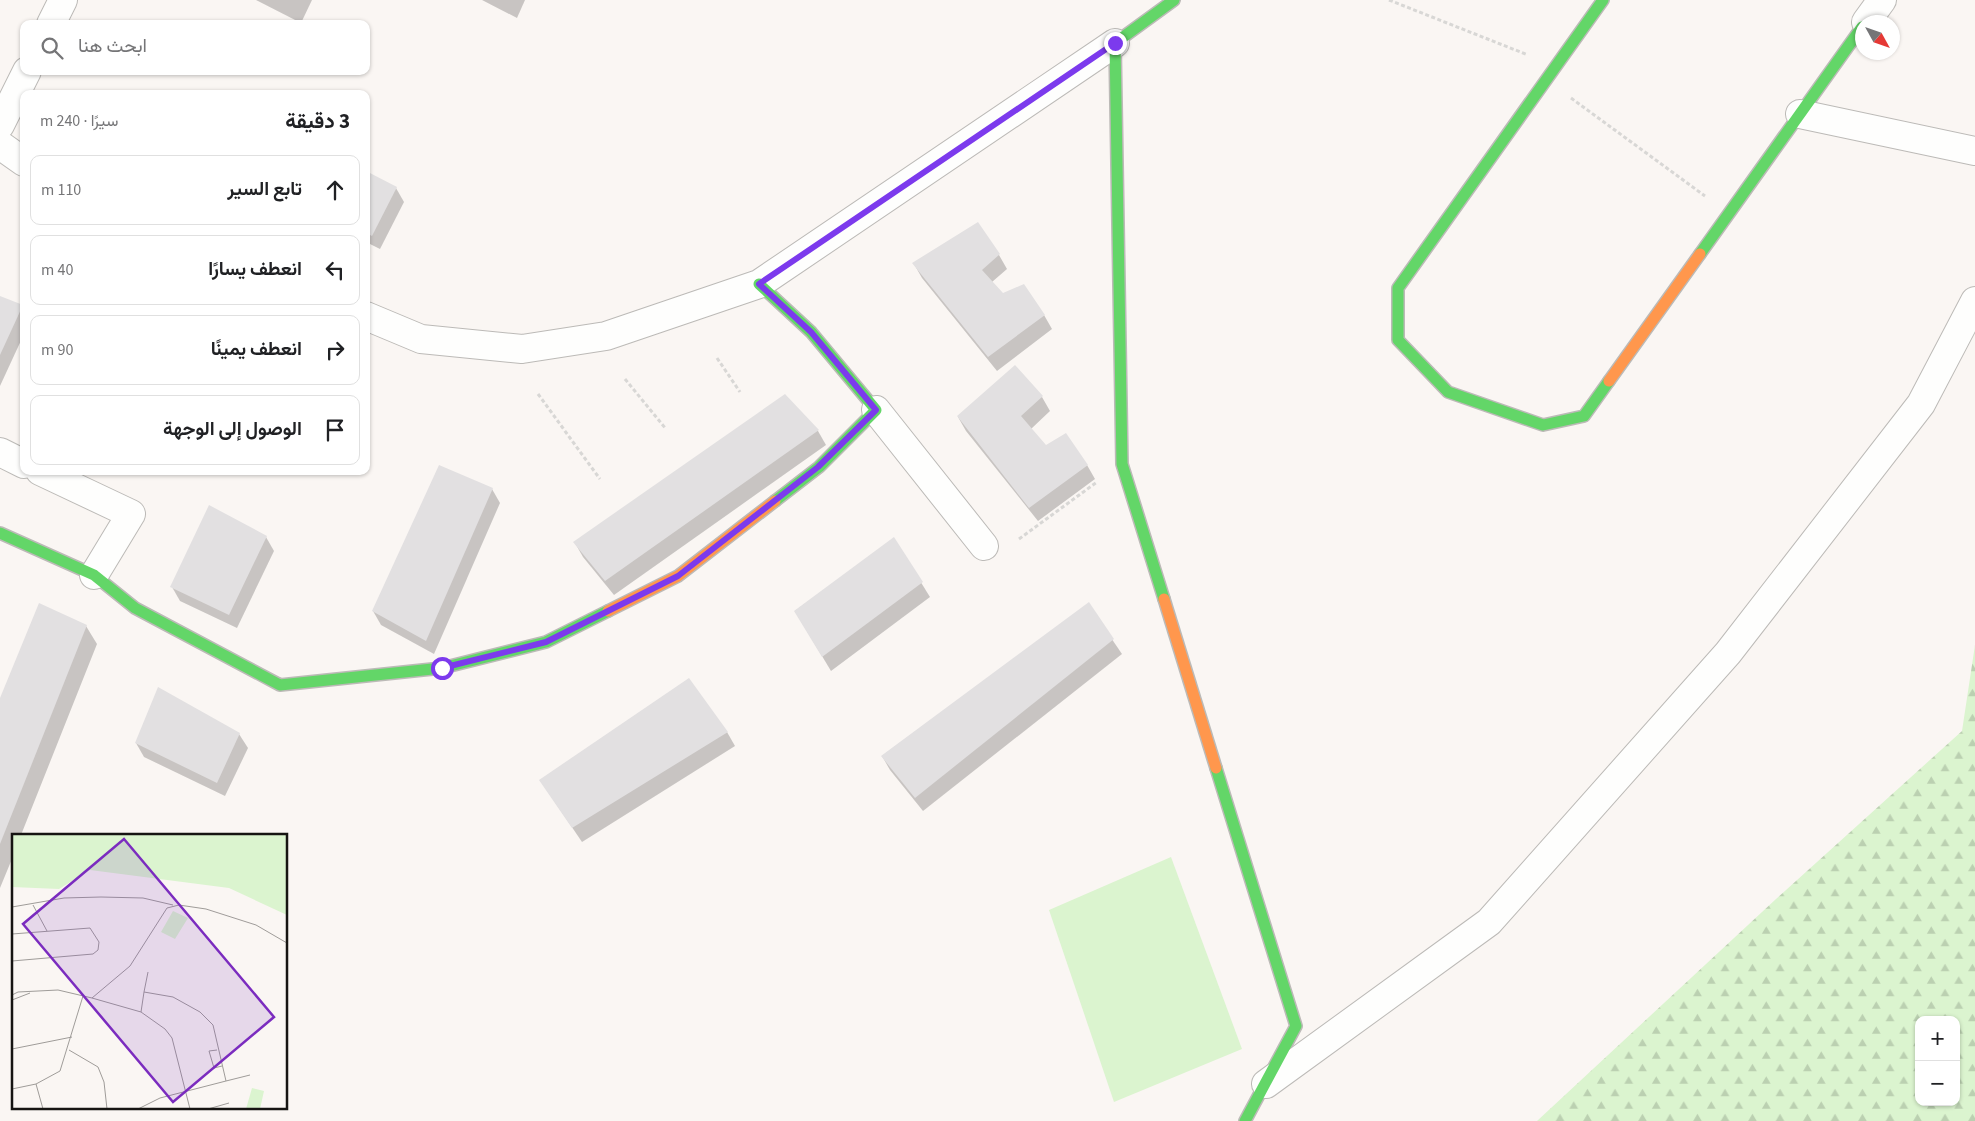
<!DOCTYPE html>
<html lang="ar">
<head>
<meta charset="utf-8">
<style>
	:root { --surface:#fff; --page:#f2f2f2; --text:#202124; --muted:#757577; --line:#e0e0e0 }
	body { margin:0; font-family:"Source Sans 3",Vazirmatn,sans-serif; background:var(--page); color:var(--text); direction:rtl }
	.controls { position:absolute; right:15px; bottom:15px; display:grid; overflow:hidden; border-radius:10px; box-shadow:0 1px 4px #0004 }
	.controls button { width:45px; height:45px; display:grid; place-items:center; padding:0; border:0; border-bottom:1px solid var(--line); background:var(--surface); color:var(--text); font:25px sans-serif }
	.compass { position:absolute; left:1855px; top:15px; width:45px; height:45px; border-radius:50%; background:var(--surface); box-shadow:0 1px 4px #0004; rotate:130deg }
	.stop { position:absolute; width:15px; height:15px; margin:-11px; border:4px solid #7c3aed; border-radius:50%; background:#fff }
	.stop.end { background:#7c3aed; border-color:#fff; box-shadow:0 1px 5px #0008 }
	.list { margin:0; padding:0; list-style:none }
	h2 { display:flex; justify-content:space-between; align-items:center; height:65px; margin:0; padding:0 20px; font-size:21px }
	h2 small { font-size:16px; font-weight:400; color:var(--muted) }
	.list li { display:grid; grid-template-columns:32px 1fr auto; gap:15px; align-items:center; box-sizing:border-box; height:70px; margin:0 10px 10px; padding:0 10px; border:1px solid var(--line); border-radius:10px }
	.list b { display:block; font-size:19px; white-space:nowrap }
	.list em { font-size:16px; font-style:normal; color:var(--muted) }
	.icon { flex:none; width:28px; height:28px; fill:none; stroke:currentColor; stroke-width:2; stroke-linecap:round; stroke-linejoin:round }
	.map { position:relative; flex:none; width:1975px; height:1121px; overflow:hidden; direction:ltr }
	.search { position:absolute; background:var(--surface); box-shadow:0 1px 4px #0004; left:20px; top:20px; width:350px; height:55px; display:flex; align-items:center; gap:12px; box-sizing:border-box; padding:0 18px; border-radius:10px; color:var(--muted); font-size:19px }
	.panel { position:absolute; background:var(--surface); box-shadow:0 1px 4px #0004; left:20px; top:90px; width:350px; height:385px; border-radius:10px; direction:rtl }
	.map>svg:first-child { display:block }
	.green { fill:#dbf4cf }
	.forest { fill:url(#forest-firs); fill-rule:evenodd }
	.shadow { fill:#0003 }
	.building { fill:#e2e0e1 }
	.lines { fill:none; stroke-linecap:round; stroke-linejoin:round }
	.street-casing { stroke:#bcbab7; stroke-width:30 }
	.fast-casing { stroke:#bcbab7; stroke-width:14 }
	.slow-casing { stroke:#bcbab7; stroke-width:14 }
	.path { stroke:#d8d7d5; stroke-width:3; stroke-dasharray:4 2.5; stroke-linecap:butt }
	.street { stroke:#fefefd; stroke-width:28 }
	.fast { stroke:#63d668; stroke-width:11 }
	.slow { stroke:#ff974d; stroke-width:11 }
	.route { stroke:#7c3aed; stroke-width:6 }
	.inset-road { fill:none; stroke:#9f9c99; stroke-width:1 }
	.view { fill:#7b2cbf; fill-opacity:0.15; stroke:#7b2cbf; stroke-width:2.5 }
	.inset-edge { fill:none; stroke:#161412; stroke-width:2.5 }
</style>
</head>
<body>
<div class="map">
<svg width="1975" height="1121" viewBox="0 0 1975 1121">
	<defs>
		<pattern id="forest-firs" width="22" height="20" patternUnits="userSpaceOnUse" patternTransform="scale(1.25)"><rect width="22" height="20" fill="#dbf4cf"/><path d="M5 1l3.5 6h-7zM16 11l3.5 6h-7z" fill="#bbd0b1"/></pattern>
	</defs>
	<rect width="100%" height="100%" fill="#faf6f3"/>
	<path class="green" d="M 1171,857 L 1242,1049 L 1114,1102 L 1049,910 Z"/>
	<path class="forest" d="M 1975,645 L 1975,1121 L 1537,1121 L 1776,899 L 1962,731 ZM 1919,1020 L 1956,1020 L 1956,1102 L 1919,1102 Z"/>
	<g class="shadow">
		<path d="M 256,0 L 312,0 L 301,23 Z"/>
		<path d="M 482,0 L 525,0 L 517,18 Z"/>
		<path d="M 366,173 L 396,188 L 404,202 L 380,249 L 366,242 Z"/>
		<path d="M 999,255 L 1007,269 L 992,282 L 1003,294 L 1044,315 L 1052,329 L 997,371 L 922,278 L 914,264 Z"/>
		<path d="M 0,297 L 22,306 L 24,309 L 24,334 L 0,386 Z"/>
		<path d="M 785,396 L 818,431 L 826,445 L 614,595 L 583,557 L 575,543 Z"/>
		<path d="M 1042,397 L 1050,411 L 1031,429 L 1046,446 L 1087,465 L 1095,479 L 1038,521 L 966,431 L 958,417 Z"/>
		<path d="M 492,489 L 500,503 L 434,654 L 381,625 L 373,611 Z"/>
		<path d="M 266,537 L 274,551 L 237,628 L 180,601 L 172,587 Z"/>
		<path d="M 894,539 L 930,597 L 831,671 L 795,611 Z"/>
		<path d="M 1088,604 L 1122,654 L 923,811 L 890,770 L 882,756 Z"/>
		<path d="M 86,626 L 97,644 L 21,835 L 14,835 L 14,854 L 0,888 L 0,701 Z"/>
		<path d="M 727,732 L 735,746 L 582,842 L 540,780 Z"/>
		<path d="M 239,734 L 248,748 L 225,796 L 144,757 L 136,743 Z"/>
	</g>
	<g class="building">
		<path d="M 366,171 L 397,187 L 372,236 L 366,233 Z"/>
		<path d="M 978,222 L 1000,254 L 982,270 L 1003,293 L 1024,284 L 1045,315 L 988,357 L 912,263 Z"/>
		<path d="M 0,296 L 23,305 L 0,355 Z"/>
		<path d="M 1015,365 L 1043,396 L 1021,416 L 1046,445 L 1066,433 L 1088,465 L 1029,508 L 957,416 Z"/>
		<path d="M 785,394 L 819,430 L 605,581 L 573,542 Z"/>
		<path d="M 439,465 L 493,488 L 426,641 L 372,611 Z"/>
		<path d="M 209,505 L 267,536 L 229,615 L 170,587 Z"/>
		<path d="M 894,537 L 923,582 L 822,657 L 794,611 Z"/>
		<path d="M 1089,602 L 1114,639 L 915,798 L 881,756 Z"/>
		<path d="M 39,603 L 87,625 L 0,844 L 0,698 Z"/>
		<path d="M 689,678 L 728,732 L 572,828 L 539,780 Z"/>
		<path d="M 158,687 L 240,733 L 217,783 L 135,743 Z"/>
	</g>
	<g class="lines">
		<defs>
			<g id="street">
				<path d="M 1866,22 L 1882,0"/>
				<path d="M 51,24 L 63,0"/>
				<path d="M 1800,114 L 1975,151"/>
				<path d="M 0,125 L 27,71"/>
				<path d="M 0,145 L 24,162"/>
				<path d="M 366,316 L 421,339 L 522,349 L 606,336 L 759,284 L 1115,43"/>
				<path d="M 876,410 L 984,546"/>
				<path d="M 0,452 L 24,464"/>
				<path d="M 40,471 L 131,514 L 94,575"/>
				<path d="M 1266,1084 L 1489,922 L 1728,653 L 1921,404 L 1975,301"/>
			</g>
			<g id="fast">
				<path d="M 1603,0 L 1398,288 L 1398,340 L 1448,392 L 1543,425 L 1584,416 L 1609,381"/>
				<path d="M 1700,254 L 1862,27"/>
				<path d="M 759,284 L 811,332 L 876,410 L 819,467 L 775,501"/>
				<path d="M 0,533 L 94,575 L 135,608 L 280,685 L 442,668 L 546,642 L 608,611"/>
				<path d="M 1164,599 L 1122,464 L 1115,43 L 1174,0"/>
				<path d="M 1216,768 L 1296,1026 L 1245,1121"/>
			</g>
			<g id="slow">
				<path d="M 1609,381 L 1700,254"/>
				<path d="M 1164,599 L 1216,768"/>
				<path d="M 608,611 L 678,576 L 775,501"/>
			</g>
		</defs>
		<use href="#street" class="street-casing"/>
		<use href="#fast" class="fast-casing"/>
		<use href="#slow" class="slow-casing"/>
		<g class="path">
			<path d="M 1389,0 L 1528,55"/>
			<path d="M 1571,98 L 1705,196"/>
			<path d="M 717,358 L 740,392"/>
			<path d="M 625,379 L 666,429"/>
			<path d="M 538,394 L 600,479"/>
			<path d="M 1019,539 L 1097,482"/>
		</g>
		<use href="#street" class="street"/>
		<use href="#fast" class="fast"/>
		<use href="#slow" class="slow"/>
	</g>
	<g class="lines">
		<path class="route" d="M 442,668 L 546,642 L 678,576 L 818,467 L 876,410 L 811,332 L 759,284 L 1115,43"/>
	</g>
	<g transform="translate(12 834)">
		<rect width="275" height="275" fill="#faf6f3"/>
		<path d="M 161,77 L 176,84 L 163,105 L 149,98 ZM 240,254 L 252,257 L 248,275 L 234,275 Z" fill="#dbf4cf"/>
		<path d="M 0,0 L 275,0 L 275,81 L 217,54 L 78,36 L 47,55 L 0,53 Z" fill="#dbf4cf"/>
		<path class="inset-road" d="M 21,71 L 35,97M 0,73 L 52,64 L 89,63 L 131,64 L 161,71M 0,100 L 78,94 L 87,108 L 86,116 L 81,120 L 0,127M 132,158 L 136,138M 0,161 L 6,158 L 46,156 L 80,164 L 118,132 L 155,74 L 167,71 L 194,75 L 244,91 L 275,109M 80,164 L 129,178 L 153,195 L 160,204 L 178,275M 0,166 L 18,159M 0,215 L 60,203M 57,216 L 86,233 L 92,248 L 95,275M 205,216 L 197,217 L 202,234 L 210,232M 214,247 L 238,241M 0,255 L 24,250M 31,275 L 24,250 L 48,237 L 71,162M 126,275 L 148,264 L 214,247 L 201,191 L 188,178 L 161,163 L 132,158 L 129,178M 196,275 L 217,269"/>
		<path class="view" d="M 112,5 L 262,183 L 161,268 L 11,90 Z"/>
		<rect width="275" height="275" class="inset-edge"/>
	</g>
</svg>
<div class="controls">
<button>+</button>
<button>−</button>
</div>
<svg class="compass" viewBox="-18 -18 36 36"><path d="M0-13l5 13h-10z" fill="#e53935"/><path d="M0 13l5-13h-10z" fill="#757577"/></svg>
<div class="stop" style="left:442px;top:668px"></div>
<div class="stop end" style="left:1115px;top:43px"></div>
<div class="search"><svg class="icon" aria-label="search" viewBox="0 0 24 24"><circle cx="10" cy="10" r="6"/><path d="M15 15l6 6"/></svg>ابحث هنا</div>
<section class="panel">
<h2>3 دقيقة<small>سيرًا · 240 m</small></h2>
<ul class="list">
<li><svg class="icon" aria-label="ahead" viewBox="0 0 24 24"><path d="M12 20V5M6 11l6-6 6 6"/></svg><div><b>تابع السير</b></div><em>110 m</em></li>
<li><svg class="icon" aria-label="left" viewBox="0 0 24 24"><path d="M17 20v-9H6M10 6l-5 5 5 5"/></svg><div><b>انعطف يسارًا</b></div><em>40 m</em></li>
<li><svg class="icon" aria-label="right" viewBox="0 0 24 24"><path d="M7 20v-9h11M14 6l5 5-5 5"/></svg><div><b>انعطف يمينًا</b></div><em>90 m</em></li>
<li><svg class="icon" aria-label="arrive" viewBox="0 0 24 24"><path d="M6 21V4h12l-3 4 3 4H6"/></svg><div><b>الوصول إلى الوجهة</b></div></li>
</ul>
</section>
</div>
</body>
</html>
